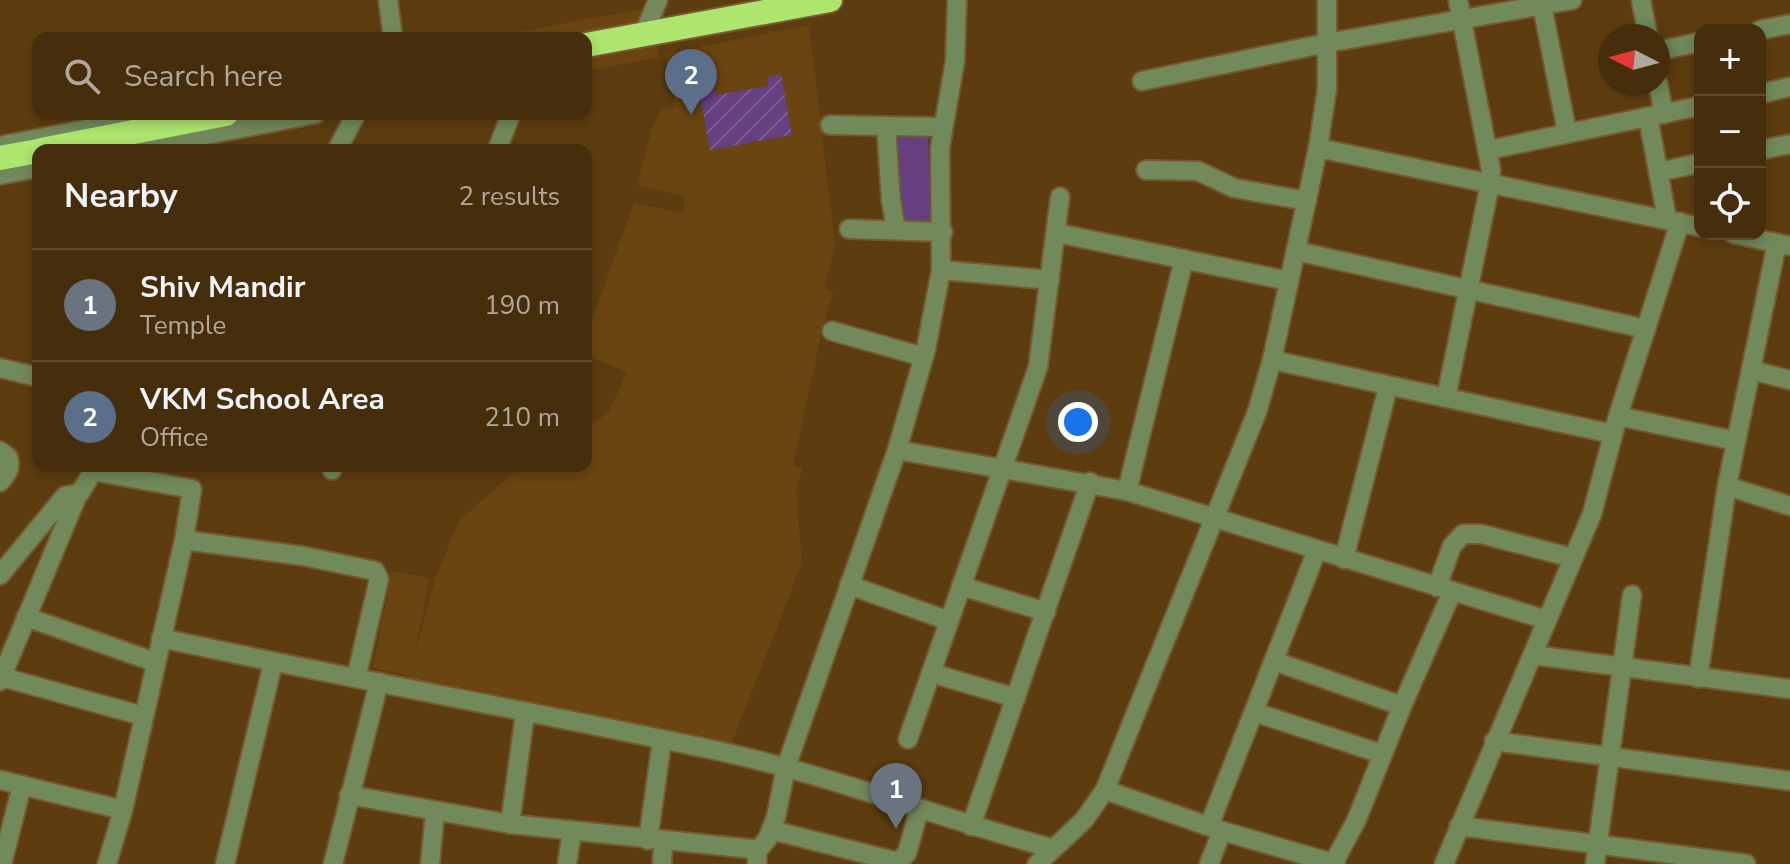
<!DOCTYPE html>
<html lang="en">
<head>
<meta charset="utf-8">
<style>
	:root { --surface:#462e0c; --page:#4d3615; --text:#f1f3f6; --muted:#b0a89d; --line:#5e4a2d; --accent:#8abfa5 }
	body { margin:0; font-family:"Nunito Sans",sans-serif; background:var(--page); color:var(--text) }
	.controls { position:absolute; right:24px; top:24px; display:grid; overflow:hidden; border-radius:16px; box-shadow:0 4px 12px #0003 }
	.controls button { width:72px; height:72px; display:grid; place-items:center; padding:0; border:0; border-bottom:2px solid var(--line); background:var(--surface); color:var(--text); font:40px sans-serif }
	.compass { position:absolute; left:1598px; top:24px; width:72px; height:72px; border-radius:50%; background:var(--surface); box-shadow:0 4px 12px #0003; rotate:276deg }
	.you { position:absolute; left:1078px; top:422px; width:28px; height:28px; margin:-20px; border:6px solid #fff; border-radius:50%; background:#1a73e8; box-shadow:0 0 0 12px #1a73e833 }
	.badge { display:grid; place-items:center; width:52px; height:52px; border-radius:50%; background:var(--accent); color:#fff; font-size:26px; font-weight:700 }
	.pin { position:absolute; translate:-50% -66px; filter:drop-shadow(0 2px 4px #0008) }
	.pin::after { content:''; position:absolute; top:42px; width:28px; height:24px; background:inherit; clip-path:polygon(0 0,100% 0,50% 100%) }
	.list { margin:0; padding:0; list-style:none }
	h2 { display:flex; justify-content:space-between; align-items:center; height:104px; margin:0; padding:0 32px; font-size:34px }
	h2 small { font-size:26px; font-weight:400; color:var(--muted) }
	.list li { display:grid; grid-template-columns:52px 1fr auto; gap:24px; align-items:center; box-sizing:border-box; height:112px; padding:0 32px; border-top:2px solid var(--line) }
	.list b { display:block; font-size:30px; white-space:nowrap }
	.list p { margin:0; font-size:26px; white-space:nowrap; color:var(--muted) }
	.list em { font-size:26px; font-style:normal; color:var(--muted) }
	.icon { flex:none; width:44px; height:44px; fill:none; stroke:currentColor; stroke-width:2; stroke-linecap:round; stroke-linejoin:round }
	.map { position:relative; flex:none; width:1790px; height:864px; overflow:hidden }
	.search { position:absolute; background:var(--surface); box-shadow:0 4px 12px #0003; left:32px; top:32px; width:560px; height:88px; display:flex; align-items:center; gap:20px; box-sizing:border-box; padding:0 28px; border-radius:16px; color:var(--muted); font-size:30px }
	.panel { position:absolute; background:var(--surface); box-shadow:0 4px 12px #0003; left:32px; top:144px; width:560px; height:328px; border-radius:16px }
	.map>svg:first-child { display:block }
	.built { fill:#6a4511 }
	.green { fill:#663f81 }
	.garden { fill:url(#garden-furrows) }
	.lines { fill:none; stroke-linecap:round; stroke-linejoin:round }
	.minor-casing { stroke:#765930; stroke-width:22 }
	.highway-casing { stroke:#765930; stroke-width:28 }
	.minor { stroke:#72895b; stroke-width:18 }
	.highway { stroke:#ade56f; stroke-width:24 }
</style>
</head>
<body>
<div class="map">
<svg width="1790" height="864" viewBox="0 0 1790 864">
	<defs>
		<pattern id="garden-furrows" width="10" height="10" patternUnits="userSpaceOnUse" patternTransform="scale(2)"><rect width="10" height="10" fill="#663f81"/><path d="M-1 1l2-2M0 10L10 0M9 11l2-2" fill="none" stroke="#7d5b92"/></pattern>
	</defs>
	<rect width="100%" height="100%" fill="#5d3d10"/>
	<g class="built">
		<path d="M 653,7 L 659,57 L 586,71 L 586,38 L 485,38 Z"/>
		<path d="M 809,25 L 835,246 L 824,288 L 833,292 L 822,330 L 793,465 L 802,469 L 796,493 L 802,563 L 729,750 L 408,680 L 409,675 L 373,668 L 392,571 L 429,578 L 414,657 L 436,577 L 459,521 L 512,474 L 525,466 L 586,466 L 586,428 L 609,412 L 627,372 L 586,355 L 586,336 L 634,203 L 683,213 L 685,196 L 637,185 L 652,128 L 661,110 L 675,107 L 666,54 Z"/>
	</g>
	<path class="green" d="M 928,130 L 930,225 L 896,223 L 886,132 Z"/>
	<path class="garden" d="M 781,74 L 792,135 L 710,150 L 699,90 L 714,87 L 716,95 L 768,86 L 767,77 Z"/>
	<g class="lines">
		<defs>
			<g id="minor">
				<path d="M 388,0 L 393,38"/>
				<path d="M 1641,0 L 1648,36"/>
				<path d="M 1542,5 L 1567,132"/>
				<path d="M 1760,30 L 1790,24"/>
				<path d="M 644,33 L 658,0"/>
				<path d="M 1658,51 L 1700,42"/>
				<path d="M 1142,81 L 1327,43 L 1572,0"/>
				<path d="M 1658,84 L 1664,114"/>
				<path d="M 1760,94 L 1789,87"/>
				<path d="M 1648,117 L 1667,219"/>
				<path d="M 830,125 L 943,127"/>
				<path d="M 886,126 L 891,200 L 896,230"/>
				<path d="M 0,146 L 163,114"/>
				<path d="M 1318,148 L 1700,227"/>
				<path d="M 129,150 L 315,114"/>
				<path d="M 337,150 L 356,114"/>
				<path d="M 497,150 L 511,114"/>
				<path d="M 1488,150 L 1700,106"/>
				<path d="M 1760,150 L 1790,144"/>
				<path d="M 1146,170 L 1198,171 L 1234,188 L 1307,201"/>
				<path d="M 1658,172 L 1700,163"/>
				<path d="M 0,175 L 38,168"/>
				<path d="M 849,229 L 943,232"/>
				<path d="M 1057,233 L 1289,281"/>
				<path d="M 1734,234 L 1790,246"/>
				<path d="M 1296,251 L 1646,329"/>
				<path d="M 941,270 L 1050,280"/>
				<path d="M 832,331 L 924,357"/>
				<path d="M 1272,360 L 1613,434"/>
				<path d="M 0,368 L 38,377"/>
				<path d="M 1751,370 L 1790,380"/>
				<path d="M 1446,398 L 1490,184 L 1491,170 L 1458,0"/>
				<path d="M 1618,416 L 1736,441"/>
				<path d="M 897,450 L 1127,491 L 1547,620"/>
				<path d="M 0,451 L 8,457 C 12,468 7,474 0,482"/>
				<path d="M 332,470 L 334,466"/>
				<path d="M 1727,486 L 1790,506"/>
				<path d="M 1127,491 L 1184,259"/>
				<path d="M 184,540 L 303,556 L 375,571 L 379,579 L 356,678"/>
				<path d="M 1344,559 L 1388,387"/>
				<path d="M 0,575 L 65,496 L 80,493 L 93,471 L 192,489 L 184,540 L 123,810 L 107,864"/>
				<path d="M 849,585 L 949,621"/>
				<path d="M 961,586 L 1046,612"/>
				<path d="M 1437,587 L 1452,546 L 1463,534 L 1481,534 L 1573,558"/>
				<path d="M 26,617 L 155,662"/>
				<path d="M 161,638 C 345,678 530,711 714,750 C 828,774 938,818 1051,848"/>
				<path d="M 1533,655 L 1790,689"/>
				<path d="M 1274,661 L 1402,706"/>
				<path d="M 931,673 L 1016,698"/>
				<path d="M 2,677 L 143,716"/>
				<path d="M 1698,678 L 1727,486 L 1777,243"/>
				<path d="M 0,681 L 78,494"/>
				<path d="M 1254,712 L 1382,754"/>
				<path d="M 908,739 L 1038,367 L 1060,197"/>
				<path d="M 1494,741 L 1790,781"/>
				<path d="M 0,780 L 123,810"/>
				<path d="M 1105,790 L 1222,831 L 1336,864"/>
				<path d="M 349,795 L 510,824 L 752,849 L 757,852"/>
				<path d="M 510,824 L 525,714"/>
				<path d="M 971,826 L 1090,482"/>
				<path d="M 1209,826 L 1317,550"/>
				<path d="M 1459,826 L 1746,864"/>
				<path d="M 771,830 L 898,862 L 907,853 L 919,810"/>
				<path d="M 648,840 L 662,741"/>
				<path d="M 2,864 L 22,785"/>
				<path d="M 225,864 L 273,663"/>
				<path d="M 333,864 L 379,682"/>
				<path d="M 430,864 L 435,812"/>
				<path d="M 567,864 L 572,831"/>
				<path d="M 662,864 L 663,842"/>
				<path d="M 757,864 L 757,852 L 768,838 L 776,817 L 786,767 L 897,450 L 926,349 L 941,270 L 940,148 L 955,61 L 957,0"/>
				<path d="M 1037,864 L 1084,820 L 1105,790 L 1257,412 L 1272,360 L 1318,148 L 1327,89 L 1327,0"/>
				<path d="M 1209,864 L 1222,831"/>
				<path d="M 1333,864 L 1357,819 L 1402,706 L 1452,592"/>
				<path d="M 1444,864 L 1592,514 L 1618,416 L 1680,222"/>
				<path d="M 1595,864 L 1632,595"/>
			</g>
			<g id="highway">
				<path d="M 586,45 L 830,0"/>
				<path d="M 41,150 L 226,114"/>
				<path d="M 0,158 L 38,151"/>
			</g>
		</defs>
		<use href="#minor" class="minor-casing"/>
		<use href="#highway" class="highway-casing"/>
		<use href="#minor" class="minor"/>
		<use href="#highway" class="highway"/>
	</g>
</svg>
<div class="controls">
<button>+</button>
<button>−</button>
<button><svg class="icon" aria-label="locate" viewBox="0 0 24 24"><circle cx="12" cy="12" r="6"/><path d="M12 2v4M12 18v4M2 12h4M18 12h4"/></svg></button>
</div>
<svg class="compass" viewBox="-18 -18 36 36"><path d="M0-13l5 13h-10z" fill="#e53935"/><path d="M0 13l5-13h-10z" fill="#b0a89d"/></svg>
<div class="you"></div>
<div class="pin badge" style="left:896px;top:829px;background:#6b7280">1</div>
<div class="pin badge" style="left:691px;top:115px;background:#5c6f8a">2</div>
<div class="search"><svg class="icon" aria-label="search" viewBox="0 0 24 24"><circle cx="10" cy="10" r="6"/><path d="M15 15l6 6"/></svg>Search here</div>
<section class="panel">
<h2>Nearby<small>2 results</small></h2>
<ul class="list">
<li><span class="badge" style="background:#6b7280">1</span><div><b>Shiv Mandir</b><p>Temple</p></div><em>190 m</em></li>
<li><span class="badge" style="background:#5c6f8a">2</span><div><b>VKM School Area</b><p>Office</p></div><em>210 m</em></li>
</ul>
</section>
</div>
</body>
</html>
